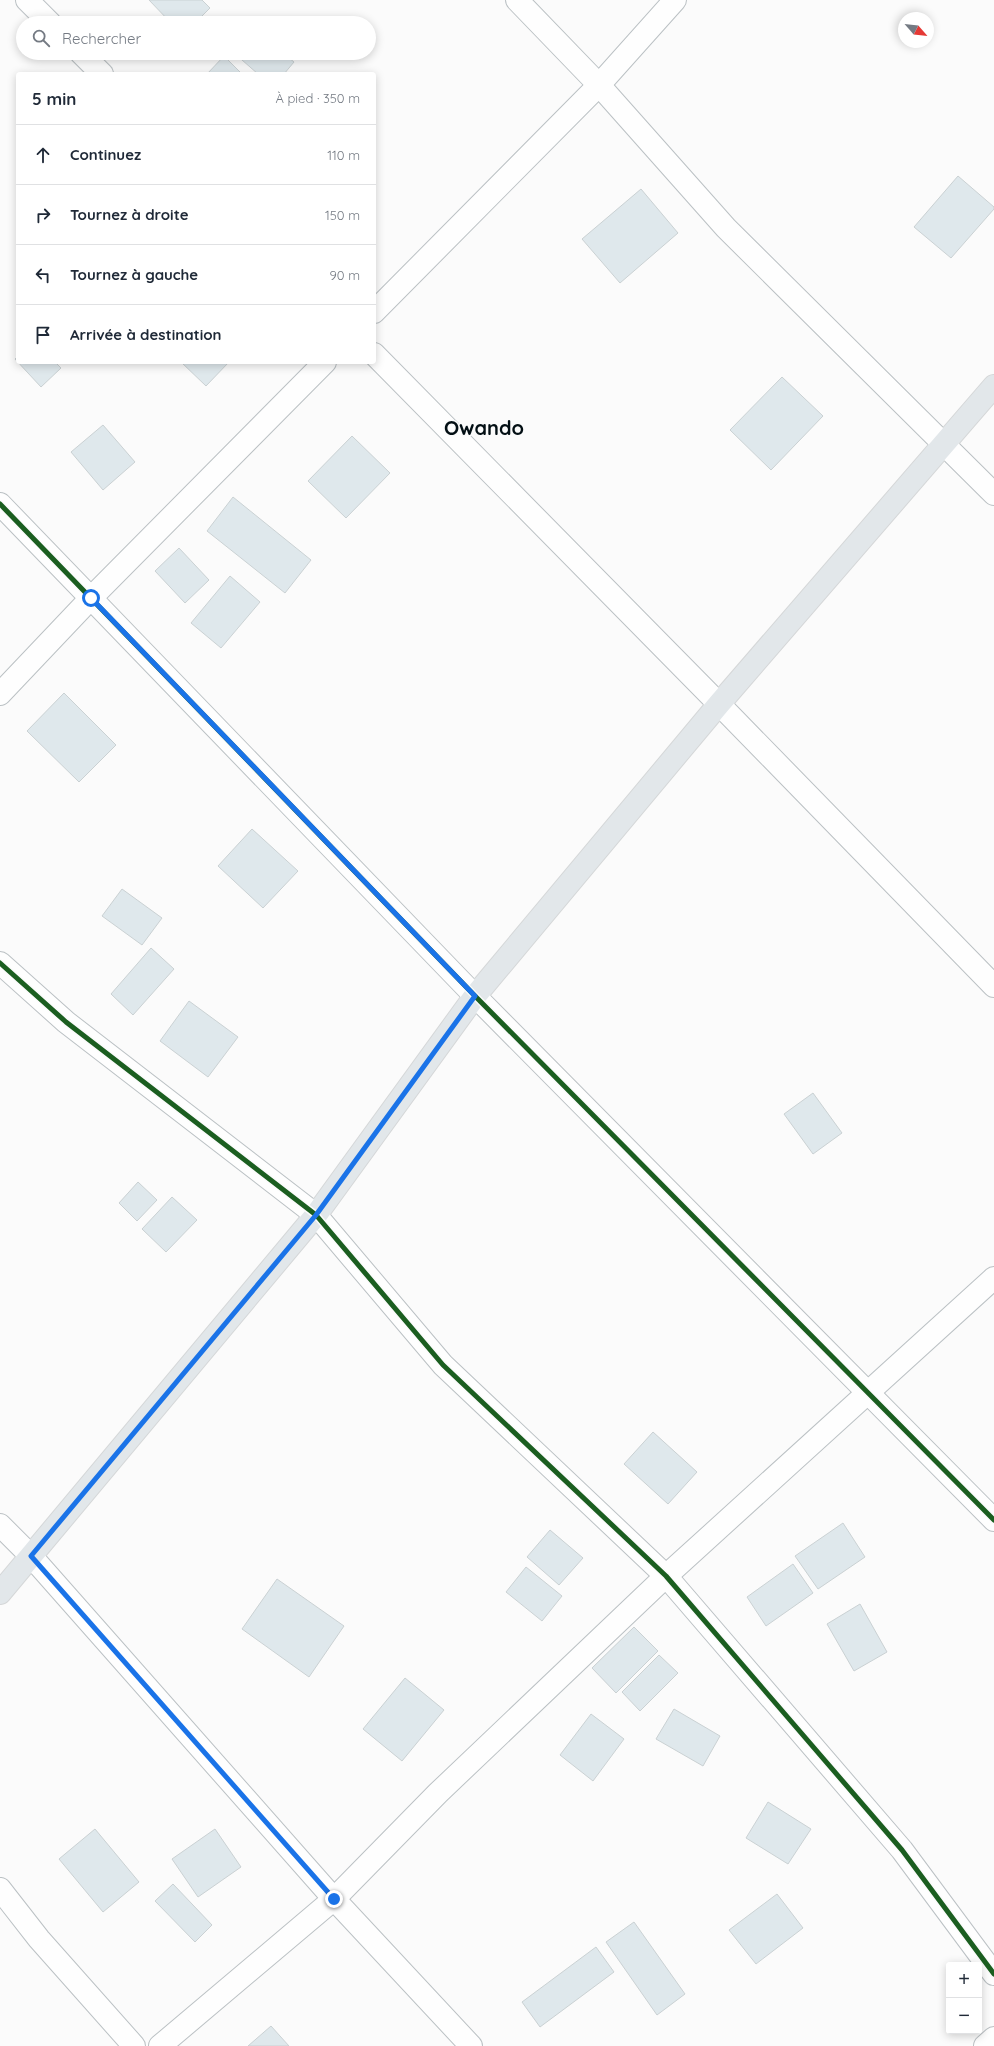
<!DOCTYPE html>
<html lang="fr">
<head>
<meta charset="utf-8">
<style>
	:root { --surface:#fff; --page:#f6f6f7; --text:#1f2937; --muted:#747a83; --line:#e0e1e3 }
	body { margin:0; font-family:Quicksand,sans-serif; background:var(--page); color:var(--text) }
	.controls { position:absolute; right:12px; bottom:12px; display:grid; overflow:hidden; border-radius:4px; box-shadow:0 2px 10px #0003 }
	.controls button { width:36px; height:36px; display:grid; place-items:center; padding:0; border:0; border-bottom:1px solid var(--line); background:var(--surface); color:var(--text); font:20px sans-serif }
	.compass { position:absolute; left:898px; top:12px; width:36px; height:36px; border-radius:50%; background:var(--surface); box-shadow:0 2px 10px #0003; rotate:118deg }
	.stop { position:absolute; width:12px; height:12px; margin:-9px; border:3px solid #1a73e8; border-radius:50%; background:#fff }
	.stop.end { background:#1a73e8; border-color:#fff; box-shadow:0 1px 4px #0008 }
	.list { margin:0; padding:0; list-style:none }
	h2 { display:flex; justify-content:space-between; align-items:center; height:52px; margin:0; padding:0 16px; font-size:17px }
	h2 small { font-size:13px; font-weight:400; color:var(--muted) }
	.list li { display:grid; grid-template-columns:26px 1fr auto; gap:12px; align-items:center; box-sizing:border-box; height:60px; padding:0 16px; border-top:1px solid var(--line) }
	.list b { display:block; font-size:15px; white-space:nowrap }
	.list em { font-size:13px; font-style:normal; color:var(--muted) }
	.icon { flex:none; width:22px; height:22px; fill:none; stroke:currentColor; stroke-width:2; stroke-linecap:round; stroke-linejoin:round }
	.map { position:relative; flex:none; width:994px; height:2046px; overflow:hidden }
	.search { position:absolute; background:var(--surface); box-shadow:0 2px 10px #0003; left:16px; top:16px; width:360px; height:44px; display:flex; align-items:center; gap:10px; box-sizing:border-box; padding:0 14px; border-radius:22px; color:var(--muted); font-size:15px }
	.panel { position:absolute; background:var(--surface); box-shadow:0 2px 10px #0003; left:16px; top:72px; width:360px; height:292px; border-radius:4px }
	.map>svg:first-child { display:block }
	.building { fill:#dfe8ec; stroke:#cad1d3 }
	.lines { fill:none; stroke-linecap:round; stroke-linejoin:round }
	.minor-casing { stroke:#bbc1c4; stroke-width:24 }
	.major-casing { stroke:#d5d7d8; stroke-width:24 }
	.minor { stroke:#fefefe; stroke-width:22 }
	.major { stroke:#e2e7ea; stroke-width:22 }
	.cycleway-casing { stroke:#fbfbfb; stroke-width:8 }
	.cycleway { stroke:#1b5e20; stroke-width:5 }
	.route { stroke:#1a73e8; stroke-width:5 }
	.labels { text-anchor:middle; stroke-width:3; stroke-linejoin:round; paint-order:stroke }
	.town-label { font-size:20px; font-weight:bold; fill:#030f14; stroke:#fbfbfb }
</style>
</head>
<body>
<div class="map">
<svg width="994" height="2046" viewBox="0 0 994 2046">
	<rect width="100%" height="100%" fill="#fbfbfb"/>
	<g class="building">
		<path d="M 149,0 L 202,0 L 210,8 L 195,23 L 171,23 Z"/>
		<path d="M 234,53 L 283,53 L 294,62 L 284,74 L 258,74 Z"/>
		<path d="M 224,56 L 242,74 L 207,74 Z"/>
		<path d="M 958,176 L 994,207 L 994,209 L 951,258 L 914,227 Z"/>
		<path d="M 641,189 L 678,233 L 620,283 L 582,239 Z"/>
		<path d="M 18,356 L 18,362 L 55,362 L 61,368 L 41,387 L 15,359 Z"/>
		<path d="M 181,362 L 229,362 L 206,386 Z"/>
		<path d="M 782,377 L 823,416 L 771,470 L 730,430 Z"/>
		<path d="M 103,425 L 135,462 L 103,490 L 71,452 Z"/>
		<path d="M 352,436 L 390,473 L 346,518 L 308,481 Z"/>
		<path d="M 233,497 L 311,560 L 285,593 L 207,531 Z"/>
		<path d="M 179,548 L 209,580 L 185,603 L 155,571 Z"/>
		<path d="M 230,576 L 260,602 L 221,648 L 191,623 Z"/>
		<path d="M 64,693 L 116,745 L 79,782 L 27,731 Z"/>
		<path d="M 252,829 L 298,871 L 263,908 L 218,866 Z"/>
		<path d="M 122,889 L 162,918 L 142,945 L 102,916 Z"/>
		<path d="M 151,948 L 174,969 L 133,1015 L 111,994 Z"/>
		<path d="M 189,1001 L 238,1037 L 208,1077 L 160,1041 Z"/>
		<path d="M 813,1093 L 842,1133 L 813,1154 L 784,1114 Z"/>
		<path d="M 138,1182 L 157,1200 L 137,1221 L 119,1203 Z"/>
		<path d="M 172,1197 L 197,1220 L 166,1252 L 142,1229 Z"/>
		<path d="M 653,1432 L 697,1472 L 668,1504 L 624,1464 Z"/>
		<path d="M 843,1523 L 865,1557 L 818,1589 L 795,1556 Z"/>
		<path d="M 550,1530 L 583,1558 L 559,1585 L 527,1557 Z"/>
		<path d="M 793,1564 L 813,1593 L 766,1626 L 747,1597 Z"/>
		<path d="M 526,1567 L 562,1596 L 542,1621 L 506,1592 Z"/>
		<path d="M 277,1579 L 344,1626 L 309,1677 L 242,1629 Z"/>
		<path d="M 860,1604 L 887,1652 L 854,1671 L 827,1624 Z"/>
		<path d="M 634,1627 L 658,1651 L 616,1693 L 592,1668 Z"/>
		<path d="M 659,1655 L 678,1673 L 640,1711 L 622,1692 Z"/>
		<path d="M 405,1678 L 444,1710 L 402,1761 L 363,1729 Z"/>
		<path d="M 674,1709 L 720,1736 L 703,1766 L 656,1739 Z"/>
		<path d="M 591,1714 L 624,1739 L 593,1781 L 560,1755 Z"/>
		<path d="M 768,1802 L 811,1829 L 788,1864 L 746,1838 Z"/>
		<path d="M 95,1829 L 139,1882 L 103,1912 L 59,1859 Z"/>
		<path d="M 215,1829 L 241,1867 L 198,1897 L 172,1859 Z"/>
		<path d="M 173,1884 L 212,1925 L 195,1942 L 155,1901 Z"/>
		<path d="M 777,1894 L 803,1928 L 756,1964 L 729,1930 Z"/>
		<path d="M 634,1922 L 685,1994 L 657,2015 L 606,1942 Z"/>
		<path d="M 596,1947 L 614,1972 L 540,2027 L 522,2002 Z"/>
		<path d="M 271,2026 L 289,2046 L 248,2046 Z"/>
	</g>
	<g class="lines">
		<defs>
			<g id="minor">
				<path d="M 27,0 L 50,23"/>
				<path d="M 517,0 L 599,85 L 726,228 L 994,494"/>
				<path d="M 81,53 L 102,74"/>
				<path d="M 374,312 L 599,85 L 675,0"/>
				<path d="M 374,354 L 719,704 L 994,986"/>
				<path d="M 0,504 L 475,996 L 994,1520"/>
				<path d="M 0,694 L 91,598 L 325,362"/>
				<path d="M 0,963 L 66,1022 L 316,1215 L 443,1365 L 666,1576 L 902,1850 L 994,1974"/>
				<path d="M 0,1525 L 31,1556 L 334,1899 L 471,2046"/>
				<path d="M 0,1889 L 39,1939 L 134,2046"/>
				<path d="M 160,2046 L 334,1899 L 438,1793 L 666,1576 L 994,1278"/>
				<path d="M 985,2046 L 994,2038"/>
			</g>
			<path id="major" d="M 0,1593 L 316,1215 L 475,996 L 719,704 L 994,386"/>
		</defs>
		<use href="#minor" class="minor-casing"/>
		<use href="#major" class="major-casing"/>
		<use href="#minor" class="minor"/>
		<use href="#major" class="major"/>
		<defs>
			<g id="cycleway">
				<path d="M 0,504 L 475,996 L 994,1520"/>
				<path d="M 0,963 L 66,1022 L 316,1215 L 443,1365 L 666,1576 L 902,1850 L 994,1974"/>
			</g>
		</defs>
		<use href="#cycleway" class="cycleway-casing"/>
		<use href="#cycleway" class="cycleway"/>
	</g>
	<g class="lines">
		<path class="route" d="M 91,598 L 475,996 L 316,1215 L 31,1556 L 334,1899"/>
	</g>
	<g class="labels">
		<g class="town-label">
			<text x="484" y="435">Owando</text>
		</g>
	</g>
</svg>
<div class="controls">
<button>+</button>
<button>−</button>
</div>
<svg class="compass" viewBox="-18 -18 36 36"><path d="M0-13l5 13h-10z" fill="#e53935"/><path d="M0 13l5-13h-10z" fill="#747a83"/></svg>
<div class="stop" style="left:91px;top:598px"></div>
<div class="stop end" style="left:334px;top:1899px"></div>
<div class="search"><svg class="icon" aria-label="search" viewBox="0 0 24 24"><circle cx="10" cy="10" r="6"/><path d="M15 15l6 6"/></svg>Rechercher</div>
<section class="panel">
<h2>5 min<small>À pied · 350 m</small></h2>
<ul class="list">
<li><svg class="icon" aria-label="ahead" viewBox="0 0 24 24"><path d="M12 20V5M6 11l6-6 6 6"/></svg><div><b>Continuez</b></div><em>110 m</em></li>
<li><svg class="icon" aria-label="right" viewBox="0 0 24 24"><path d="M7 20v-9h11M14 6l5 5-5 5"/></svg><div><b>Tournez à droite</b></div><em>150 m</em></li>
<li><svg class="icon" aria-label="left" viewBox="0 0 24 24"><path d="M17 20v-9H6M10 6l-5 5 5 5"/></svg><div><b>Tournez à gauche</b></div><em>90 m</em></li>
<li><svg class="icon" aria-label="arrive" viewBox="0 0 24 24"><path d="M6 21V4h12l-3 4 3 4H6"/></svg><div><b>Arrivée à destination</b></div></li>
</ul>
</section>
</div>
</body>
</html>
